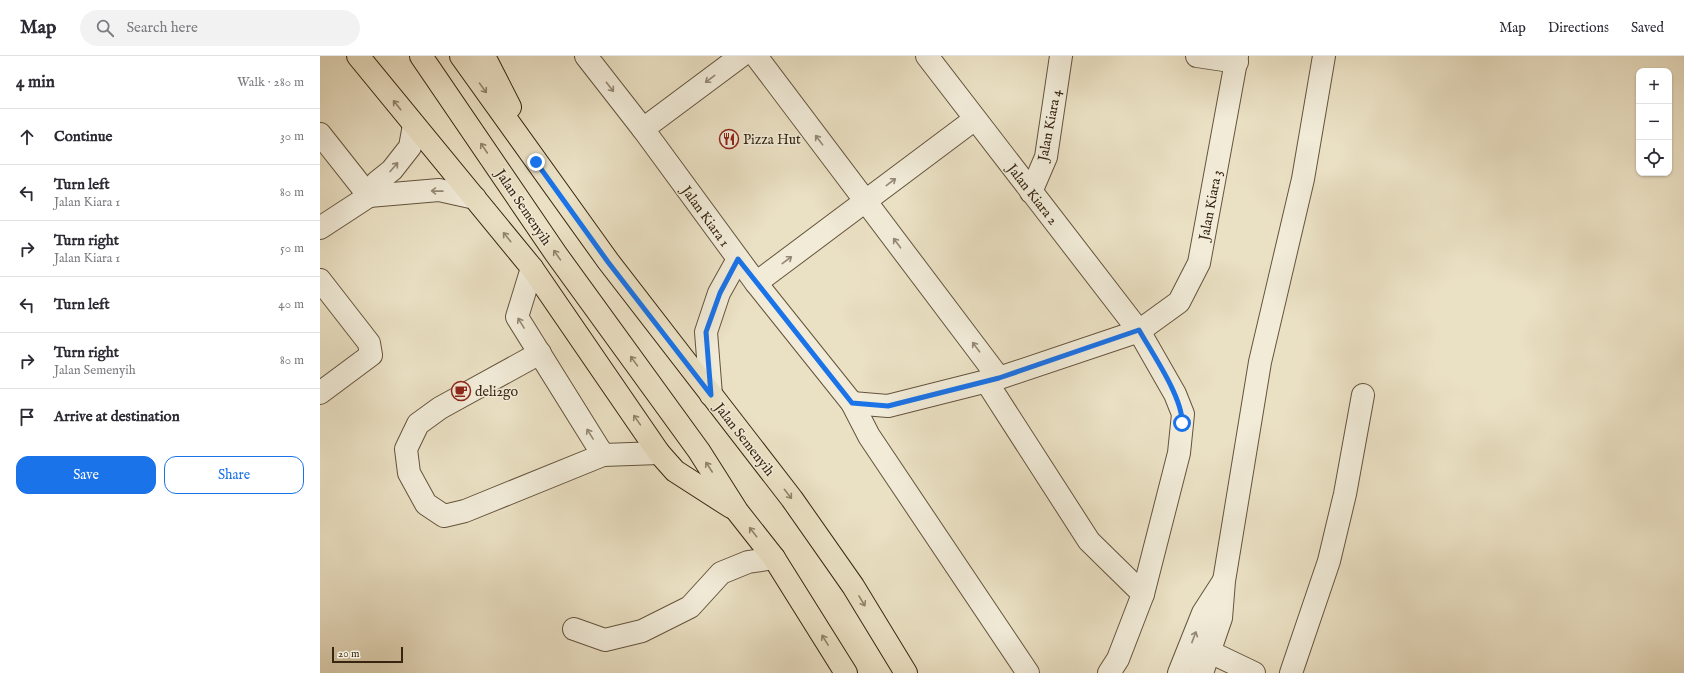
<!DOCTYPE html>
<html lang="en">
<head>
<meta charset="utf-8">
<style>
	:root { --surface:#fff; --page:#f2f2f3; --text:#2b2b33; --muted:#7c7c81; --line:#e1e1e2; --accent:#1a73e8 }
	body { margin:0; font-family:"IM FELL English",serif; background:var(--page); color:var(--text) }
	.controls { position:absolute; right:12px; top:12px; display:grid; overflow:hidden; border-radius:8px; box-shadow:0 1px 3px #0004 }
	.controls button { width:36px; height:36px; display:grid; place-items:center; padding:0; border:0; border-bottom:1px solid var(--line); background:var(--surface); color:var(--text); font:20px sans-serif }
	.scale { position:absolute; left:12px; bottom:10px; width:71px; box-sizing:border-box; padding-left:4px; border:2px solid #372510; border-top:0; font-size:11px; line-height:14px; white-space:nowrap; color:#372510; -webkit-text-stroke:3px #f1ebd8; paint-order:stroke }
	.stop { position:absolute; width:12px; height:12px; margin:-9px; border:3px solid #1a73e8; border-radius:50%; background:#fff }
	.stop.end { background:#1a73e8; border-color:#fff; box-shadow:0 1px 4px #0008 }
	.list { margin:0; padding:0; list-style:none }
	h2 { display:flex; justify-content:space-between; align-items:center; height:52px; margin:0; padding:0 16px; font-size:17px }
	h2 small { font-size:13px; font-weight:400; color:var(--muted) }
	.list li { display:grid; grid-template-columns:26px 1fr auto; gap:12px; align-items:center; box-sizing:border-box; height:56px; padding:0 16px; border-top:1px solid var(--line) }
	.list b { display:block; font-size:15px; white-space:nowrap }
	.list p { margin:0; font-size:13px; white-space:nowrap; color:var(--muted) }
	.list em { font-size:13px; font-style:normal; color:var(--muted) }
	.actions { display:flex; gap:8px; padding:12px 16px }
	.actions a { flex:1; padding:9px 0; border:1px solid var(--accent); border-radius:12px; text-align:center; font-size:14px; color:var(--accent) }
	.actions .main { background:var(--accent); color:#fff }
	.icon { flex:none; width:22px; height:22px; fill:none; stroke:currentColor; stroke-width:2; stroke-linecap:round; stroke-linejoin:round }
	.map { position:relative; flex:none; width:1364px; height:617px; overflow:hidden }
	header { display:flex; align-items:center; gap:24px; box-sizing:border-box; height:56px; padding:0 20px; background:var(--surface); border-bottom:1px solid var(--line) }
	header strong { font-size:19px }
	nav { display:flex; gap:22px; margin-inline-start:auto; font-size:14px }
	.search { width:280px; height:36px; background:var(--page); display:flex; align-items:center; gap:10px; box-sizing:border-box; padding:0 14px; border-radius:22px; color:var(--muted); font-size:15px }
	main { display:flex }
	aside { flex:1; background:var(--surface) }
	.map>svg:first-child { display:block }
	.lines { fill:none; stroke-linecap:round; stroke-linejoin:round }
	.minor-casing { stroke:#64543d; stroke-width:24 }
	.major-casing { stroke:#372510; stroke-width:24 }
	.minor { stroke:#f1ebd8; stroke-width:22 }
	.major { stroke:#eae0c3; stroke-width:22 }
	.oneway { stroke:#948874 }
	.oneway2 { stroke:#90826a }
	.route { stroke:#1a73e8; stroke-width:5 }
	.labels { text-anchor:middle; stroke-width:3; stroke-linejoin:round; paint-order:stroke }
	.street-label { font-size:14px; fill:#372510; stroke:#f1ebd8 }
	.poi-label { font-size:14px; fill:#372510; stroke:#f1ebd8; text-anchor:start }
</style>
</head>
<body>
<header>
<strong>Map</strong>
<div class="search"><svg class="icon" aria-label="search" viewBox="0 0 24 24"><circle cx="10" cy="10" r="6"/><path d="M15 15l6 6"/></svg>Search here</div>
<nav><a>Map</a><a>Directions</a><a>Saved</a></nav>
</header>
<main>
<aside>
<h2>4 min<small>Walk · 280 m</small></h2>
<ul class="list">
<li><svg class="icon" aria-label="ahead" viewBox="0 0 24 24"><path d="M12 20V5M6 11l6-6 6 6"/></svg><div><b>Continue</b></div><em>30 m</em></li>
<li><svg class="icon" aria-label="left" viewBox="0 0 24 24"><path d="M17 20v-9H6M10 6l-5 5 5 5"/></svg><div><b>Turn left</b><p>Jalan Kiara 1</p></div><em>80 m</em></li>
<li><svg class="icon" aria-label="right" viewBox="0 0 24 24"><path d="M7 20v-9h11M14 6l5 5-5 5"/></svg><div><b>Turn right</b><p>Jalan Kiara 1</p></div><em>50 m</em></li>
<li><svg class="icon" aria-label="left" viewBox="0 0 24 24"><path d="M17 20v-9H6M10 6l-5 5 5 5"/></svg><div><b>Turn left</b></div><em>40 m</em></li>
<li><svg class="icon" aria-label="right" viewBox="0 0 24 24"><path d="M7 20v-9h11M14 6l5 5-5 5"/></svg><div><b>Turn right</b><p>Jalan Semenyih</p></div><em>80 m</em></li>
<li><svg class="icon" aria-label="arrive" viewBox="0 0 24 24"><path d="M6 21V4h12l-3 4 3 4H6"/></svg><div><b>Arrive at destination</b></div></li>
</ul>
<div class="actions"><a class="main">Save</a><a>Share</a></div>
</aside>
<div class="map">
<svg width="1364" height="617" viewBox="0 0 1364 617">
	<rect width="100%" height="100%" fill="#eae0c3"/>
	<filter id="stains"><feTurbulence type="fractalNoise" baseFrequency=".005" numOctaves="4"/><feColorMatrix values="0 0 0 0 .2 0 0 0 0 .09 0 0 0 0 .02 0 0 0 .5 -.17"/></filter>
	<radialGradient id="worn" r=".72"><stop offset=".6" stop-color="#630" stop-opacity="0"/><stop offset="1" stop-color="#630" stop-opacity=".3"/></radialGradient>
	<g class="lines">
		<defs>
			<g id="minor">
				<path d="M 266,0 L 323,73 L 436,227 L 532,347 L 549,380 L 708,617"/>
				<path d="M 436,0 L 679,322"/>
				<path d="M 607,0 L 819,275 L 855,338 L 863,358 L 859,397 L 823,538 L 798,603 L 789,617"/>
				<path d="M 877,0 L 917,6"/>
				<path d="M 323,73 L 421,0"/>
				<path d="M 0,78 L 49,140"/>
				<path d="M 711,136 L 726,101 L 741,0"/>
				<path d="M 49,140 L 119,134 L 155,142"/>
				<path d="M 0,172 L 49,140 L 57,126 L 72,114 L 90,91 L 94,69"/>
				<path d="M 212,212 L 197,261 L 283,399 L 339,397"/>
				<path d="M 0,224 L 49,287 L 51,299 L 0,337"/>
				<path d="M 436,227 L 655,63"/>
				<path d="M 220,297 L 120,352 L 98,368 L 86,393 L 89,417 L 106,448 L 124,460 L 145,455 L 283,399"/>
				<path d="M 666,325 L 769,485 L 823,538"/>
				<path d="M 391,339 L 386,276 L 399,237 L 418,203"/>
				<path d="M 532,347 L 568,350 L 679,322 L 819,275 L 859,246 L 879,207 L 917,0"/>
				<path d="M 254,573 L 285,584 L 322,575 L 370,551 L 401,517 L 428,506 L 454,502"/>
				<path d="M 890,596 L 934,617"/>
				<path d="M 859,617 L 883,557 L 903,526"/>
				<path d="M 882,617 L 901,562 L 904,525 L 940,306 L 983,123 L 1004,0"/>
				<path d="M 971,617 L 1009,505 L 1025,438 L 1043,339"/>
			</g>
			<g id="major">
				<path d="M 38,0 L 212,212 L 339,397 L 355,415 L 411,451"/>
				<path d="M 101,0 L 236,198 L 379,395 L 417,455 L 454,502 L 526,617"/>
				<path d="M 141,0 L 288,205 L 472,443 L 533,530 L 586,617"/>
				<path d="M 164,0 L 190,51"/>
			</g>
		</defs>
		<use href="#minor" class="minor-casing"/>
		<use href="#major" class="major-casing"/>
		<use href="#minor" class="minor"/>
		<use href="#major" class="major"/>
	</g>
	<defs><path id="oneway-shaft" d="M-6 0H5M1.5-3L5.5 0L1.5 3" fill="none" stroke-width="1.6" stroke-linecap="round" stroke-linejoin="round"/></defs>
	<g class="oneway">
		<use href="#oneway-shaft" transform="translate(390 23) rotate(143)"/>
		<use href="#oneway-shaft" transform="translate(290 31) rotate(52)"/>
		<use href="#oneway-shaft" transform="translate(499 84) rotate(-127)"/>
		<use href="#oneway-shaft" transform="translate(74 111) rotate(-49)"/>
		<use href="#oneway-shaft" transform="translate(571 126) rotate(-37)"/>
		<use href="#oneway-shaft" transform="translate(117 135) rotate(-179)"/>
		<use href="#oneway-shaft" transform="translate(577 187) rotate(-127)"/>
		<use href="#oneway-shaft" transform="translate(467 204) rotate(-37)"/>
		<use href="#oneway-shaft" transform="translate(201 267) rotate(-122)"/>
		<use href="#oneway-shaft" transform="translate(656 291) rotate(-127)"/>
		<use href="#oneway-shaft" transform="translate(270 378) rotate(-122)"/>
		<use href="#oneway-shaft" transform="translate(874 581) rotate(-69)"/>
	</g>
	<g class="oneway2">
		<use href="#oneway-shaft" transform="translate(163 32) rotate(54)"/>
		<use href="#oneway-shaft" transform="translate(77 49) rotate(-129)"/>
		<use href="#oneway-shaft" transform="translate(164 92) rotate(-124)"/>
		<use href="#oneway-shaft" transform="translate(187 181) rotate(-129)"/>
		<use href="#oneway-shaft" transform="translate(237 199) rotate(-125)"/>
		<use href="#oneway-shaft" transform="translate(314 305) rotate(-126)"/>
		<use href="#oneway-shaft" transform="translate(317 364) rotate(-125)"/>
		<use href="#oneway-shaft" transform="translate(389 411) rotate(-123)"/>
		<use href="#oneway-shaft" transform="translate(468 438) rotate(52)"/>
		<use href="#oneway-shaft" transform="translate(433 476) rotate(-128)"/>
		<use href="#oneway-shaft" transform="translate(542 545) rotate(59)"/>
		<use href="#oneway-shaft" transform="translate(505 584) rotate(-122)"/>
	</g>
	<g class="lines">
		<path class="route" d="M 216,106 L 288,206 L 391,339 L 386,276 L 400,237 L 418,203 L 532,347 L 568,350 L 679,322 L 819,274 C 832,297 863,342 862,367"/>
	</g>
	<defs>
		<symbol id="restaurant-ring" viewBox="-11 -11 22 22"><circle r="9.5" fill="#f1ebd8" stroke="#8f2418" stroke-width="1.5"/><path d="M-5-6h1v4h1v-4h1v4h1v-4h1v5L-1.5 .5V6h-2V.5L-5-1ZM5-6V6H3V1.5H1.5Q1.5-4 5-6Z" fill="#8f2418"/></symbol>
		<symbol id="cafe-ring" viewBox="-11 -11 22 22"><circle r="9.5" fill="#f1ebd8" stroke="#8f2418" stroke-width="1.5"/><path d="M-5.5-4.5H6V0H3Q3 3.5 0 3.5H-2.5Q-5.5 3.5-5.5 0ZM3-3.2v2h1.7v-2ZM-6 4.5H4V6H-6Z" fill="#8f2418"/></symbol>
	</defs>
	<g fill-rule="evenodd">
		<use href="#restaurant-ring" x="398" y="72" width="22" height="22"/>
		<use href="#cafe-ring" x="130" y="324" width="22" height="22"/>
	</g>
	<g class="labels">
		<g class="street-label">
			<text transform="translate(729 69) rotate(-79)" y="5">Jalan Kiara 4</text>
			<text transform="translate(713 138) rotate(52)" y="5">Jalan Kiara 2</text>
			<text transform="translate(890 149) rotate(-79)" y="5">Jalan Kiara 3</text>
			<text transform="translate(204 151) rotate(56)" y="5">Jalan Semenyih</text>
			<text transform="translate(386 160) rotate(54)" y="5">Jalan Kiara 1</text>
			<text transform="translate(425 383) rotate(52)" y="5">Jalan Semenyih</text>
		</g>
		<g class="poi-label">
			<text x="423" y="88">Pizza Hut</text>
			<text x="155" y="340">deli2go</text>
		</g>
	</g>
	<rect width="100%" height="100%" filter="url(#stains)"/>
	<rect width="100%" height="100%" fill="url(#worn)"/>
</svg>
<div class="controls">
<button>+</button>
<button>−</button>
<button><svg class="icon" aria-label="locate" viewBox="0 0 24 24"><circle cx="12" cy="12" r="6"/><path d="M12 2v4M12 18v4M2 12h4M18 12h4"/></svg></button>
</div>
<div class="scale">20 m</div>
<div class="stop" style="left:862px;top:367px"></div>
<div class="stop end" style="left:216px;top:106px"></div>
</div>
</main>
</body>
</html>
